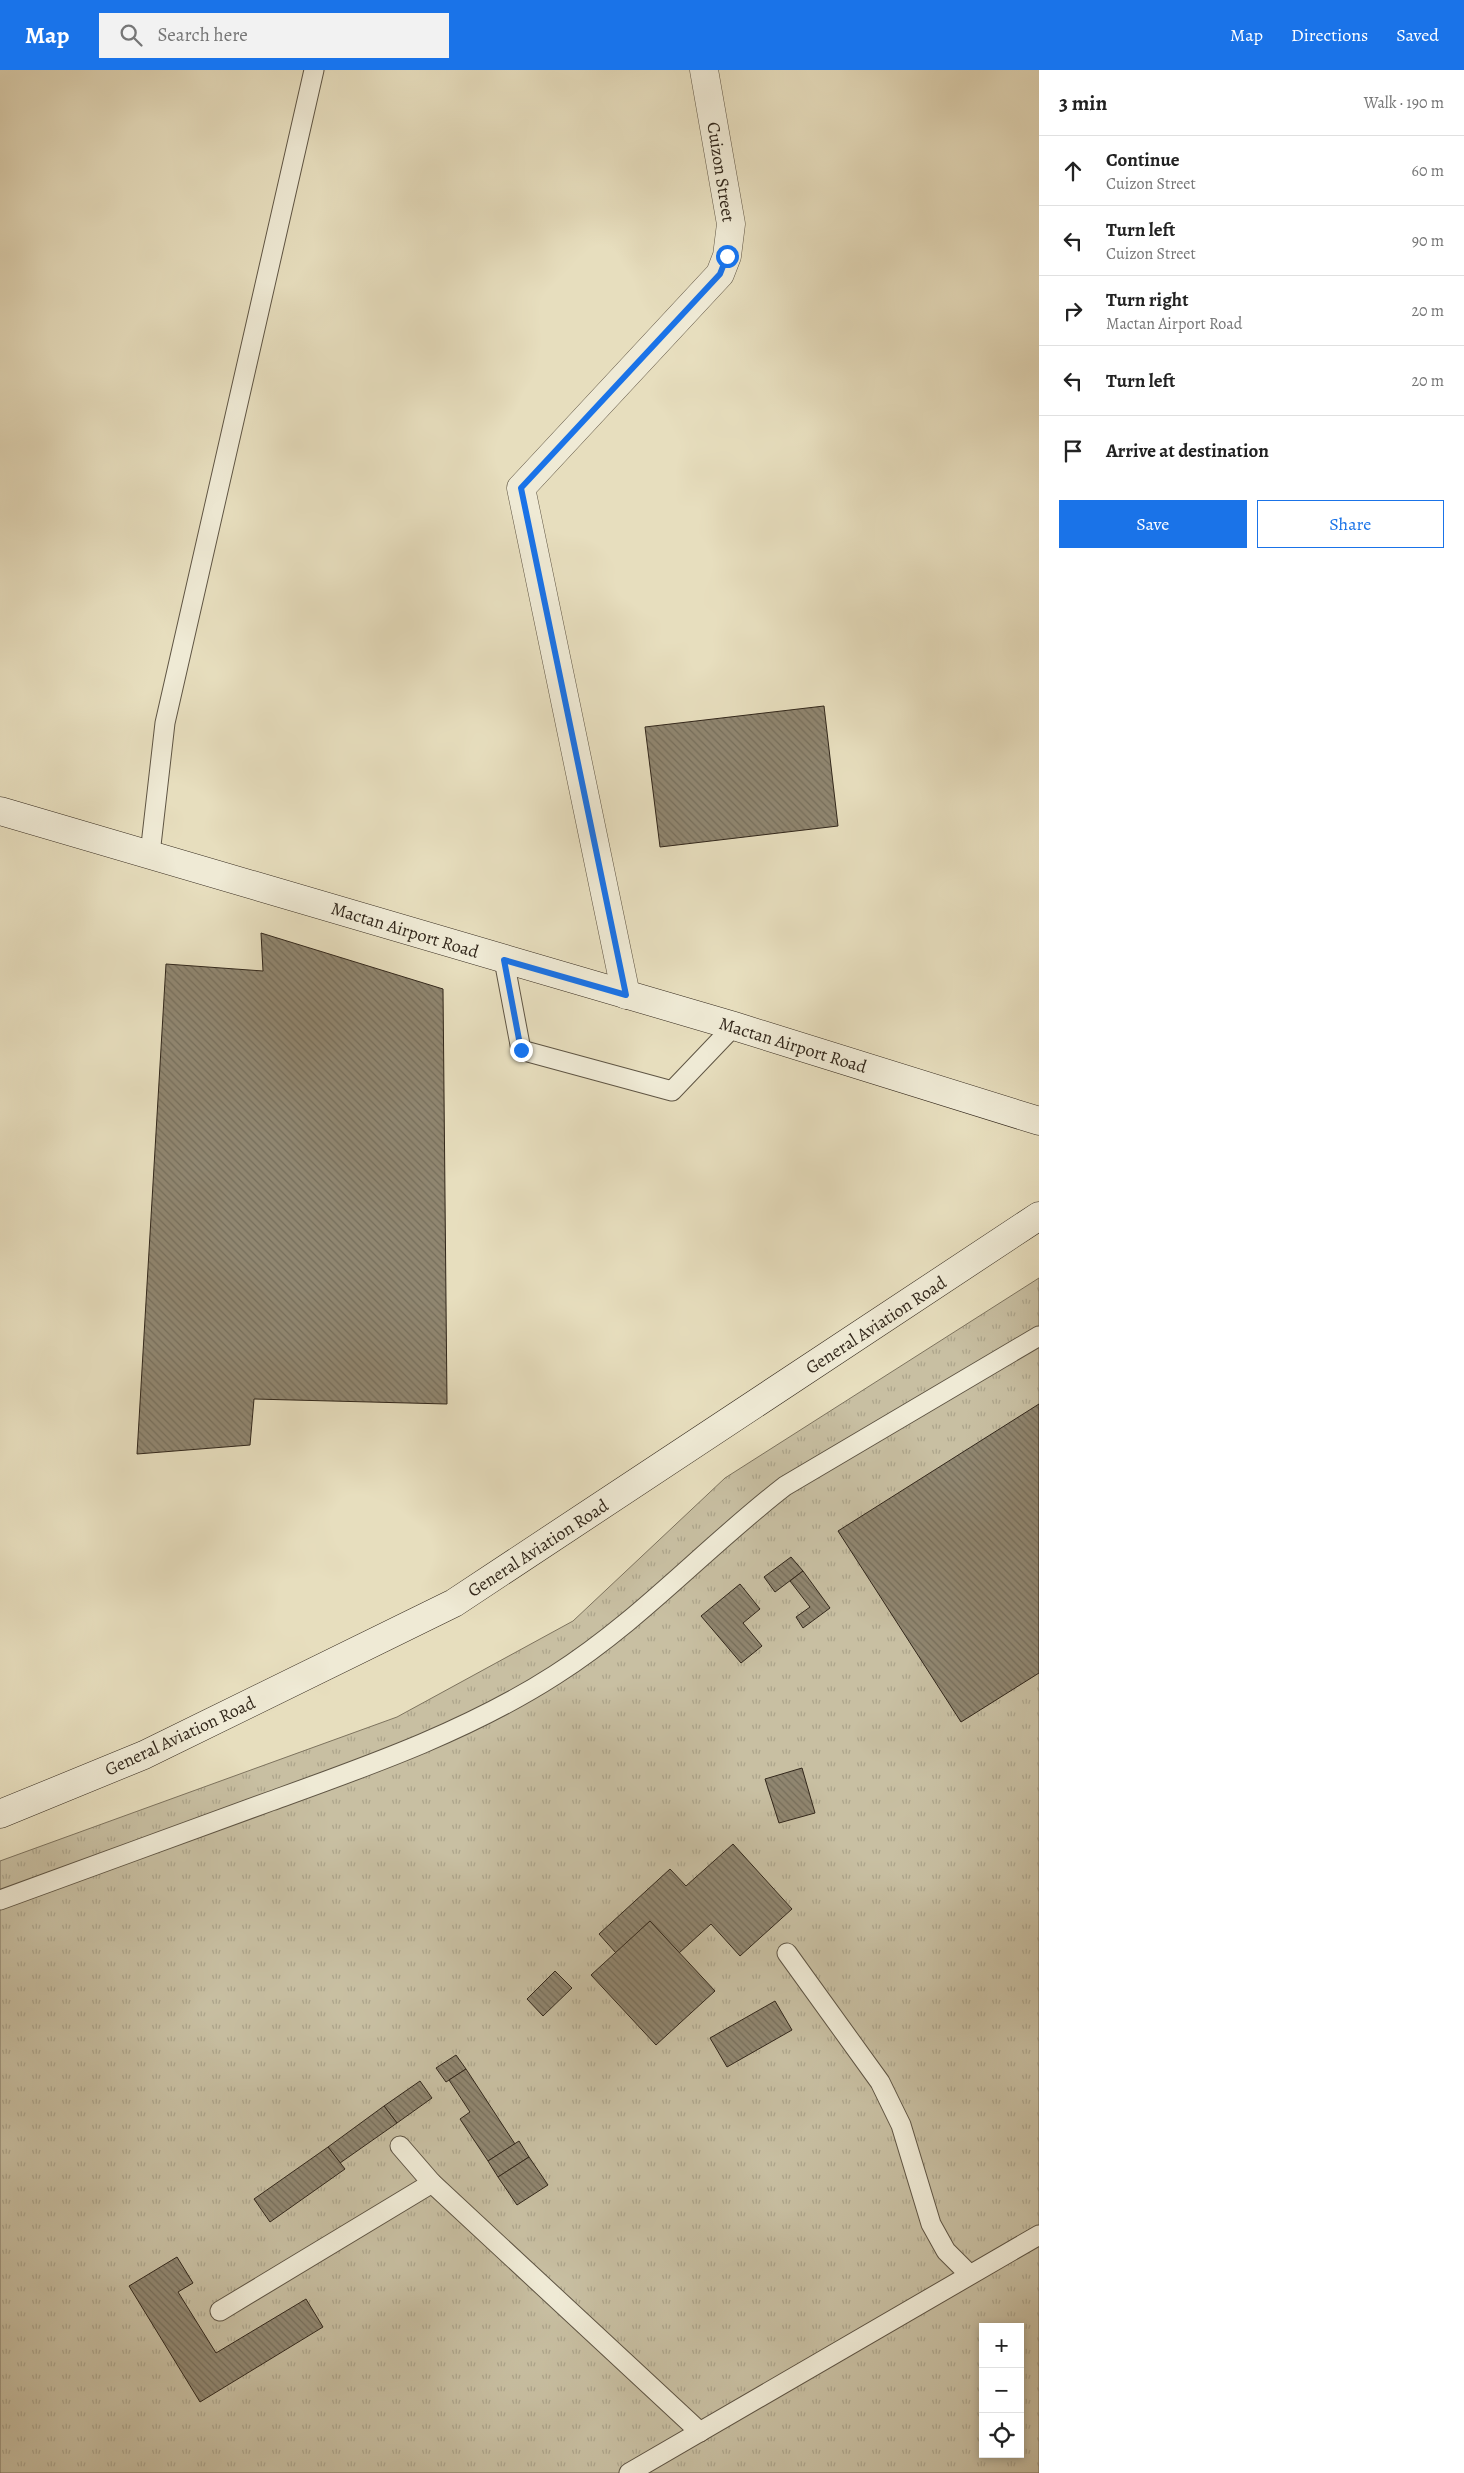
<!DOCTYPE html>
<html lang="en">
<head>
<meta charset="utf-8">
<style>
	:root { --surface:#fff; --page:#f2f2f2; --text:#222; --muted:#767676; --line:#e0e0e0; --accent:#1a73e8 }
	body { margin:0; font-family:Alegreya,serif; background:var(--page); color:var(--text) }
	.controls { position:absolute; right:15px; bottom:15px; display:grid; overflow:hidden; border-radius:0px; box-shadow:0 2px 8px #0003 }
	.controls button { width:45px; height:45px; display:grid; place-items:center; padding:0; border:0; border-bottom:1px solid var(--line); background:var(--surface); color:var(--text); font:25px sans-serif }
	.stop { position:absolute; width:15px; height:15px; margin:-11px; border:4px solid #1a73e8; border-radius:50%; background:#fff }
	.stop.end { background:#1a73e8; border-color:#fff; box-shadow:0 1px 5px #0008 }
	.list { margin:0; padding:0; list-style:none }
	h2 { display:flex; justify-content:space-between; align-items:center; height:65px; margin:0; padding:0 20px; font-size:21px }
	h2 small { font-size:16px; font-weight:400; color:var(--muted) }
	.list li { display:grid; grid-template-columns:32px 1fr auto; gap:15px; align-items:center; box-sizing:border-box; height:70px; padding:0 20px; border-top:1px solid var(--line) }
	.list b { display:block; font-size:19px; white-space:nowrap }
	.list p { margin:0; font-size:16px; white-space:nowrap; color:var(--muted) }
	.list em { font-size:16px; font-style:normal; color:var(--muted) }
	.actions { display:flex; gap:10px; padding:15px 20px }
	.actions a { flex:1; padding:11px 0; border:1px solid var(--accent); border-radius:0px; text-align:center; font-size:18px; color:var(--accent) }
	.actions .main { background:var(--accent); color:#fff }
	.icon { flex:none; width:28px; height:28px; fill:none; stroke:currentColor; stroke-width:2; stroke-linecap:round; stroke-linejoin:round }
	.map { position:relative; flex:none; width:1039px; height:2403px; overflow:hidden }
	header { display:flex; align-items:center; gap:30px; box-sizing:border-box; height:70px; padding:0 25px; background:var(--accent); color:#fff }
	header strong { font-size:24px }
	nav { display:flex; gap:28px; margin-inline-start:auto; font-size:18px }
	.search { width:350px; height:45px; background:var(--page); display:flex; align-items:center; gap:12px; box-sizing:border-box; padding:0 18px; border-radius:0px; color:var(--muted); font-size:19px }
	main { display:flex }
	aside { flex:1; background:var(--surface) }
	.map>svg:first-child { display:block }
	.grass { fill:url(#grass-tufts); stroke:#7d735e; fill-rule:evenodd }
	.building { fill:url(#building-back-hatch); stroke:#32271b }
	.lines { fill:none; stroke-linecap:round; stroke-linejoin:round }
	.lane-casing { stroke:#5f5544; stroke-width:21 }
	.street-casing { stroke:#5f5544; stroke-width:29 }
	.secondary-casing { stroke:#32271b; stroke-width:29 }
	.lane { stroke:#efead5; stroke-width:19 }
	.street { stroke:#efead5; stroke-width:28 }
	.secondary { stroke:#efead5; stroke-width:28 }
	.route { stroke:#1a73e8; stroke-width:6 }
	.labels { text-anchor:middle; stroke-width:4.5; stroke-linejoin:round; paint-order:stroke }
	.street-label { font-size:18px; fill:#32271b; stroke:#efead5 }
</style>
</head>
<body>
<header>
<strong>Map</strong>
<div class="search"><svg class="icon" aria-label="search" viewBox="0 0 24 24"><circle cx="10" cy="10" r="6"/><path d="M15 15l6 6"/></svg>Search here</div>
<nav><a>Map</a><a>Directions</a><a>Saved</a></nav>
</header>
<main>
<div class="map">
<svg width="1039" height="2403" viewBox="0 0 1039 2403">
	<defs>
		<pattern id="grass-tufts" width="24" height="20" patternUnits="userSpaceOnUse" patternTransform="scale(1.25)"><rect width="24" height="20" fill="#c8bfa2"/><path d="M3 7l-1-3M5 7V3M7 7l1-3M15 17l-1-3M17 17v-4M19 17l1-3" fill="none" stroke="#aca48b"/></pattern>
		<pattern id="building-back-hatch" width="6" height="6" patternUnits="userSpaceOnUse" patternTransform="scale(1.25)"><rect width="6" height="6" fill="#908670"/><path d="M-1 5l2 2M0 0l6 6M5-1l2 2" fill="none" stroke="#766e5b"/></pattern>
	</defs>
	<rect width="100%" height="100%" fill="#e7debe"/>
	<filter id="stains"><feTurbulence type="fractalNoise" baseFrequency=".004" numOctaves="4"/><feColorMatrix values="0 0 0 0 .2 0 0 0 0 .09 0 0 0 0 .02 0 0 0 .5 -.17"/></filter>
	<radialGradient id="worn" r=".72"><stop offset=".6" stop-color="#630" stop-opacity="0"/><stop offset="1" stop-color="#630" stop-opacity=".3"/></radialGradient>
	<path class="grass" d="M 1039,1208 L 1039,2403 L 0,2403 L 0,1791 L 397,1647 L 573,1551 L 725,1408 ZM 983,2257 L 1020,2257 L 1020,2384 L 983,2384 Z"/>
	<g class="building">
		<path d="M 824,636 L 838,756 L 660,777 L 645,657 Z"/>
		<path d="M 261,863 L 443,919 L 447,1334 L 254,1329 L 250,1375 L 137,1384 L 166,894 L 263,901 Z"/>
		<path d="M 1039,1334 L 1039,1603 L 961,1652 L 838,1461 Z"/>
		<path d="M 791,1487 L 803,1501 L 775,1522 L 764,1507 Z"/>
		<path d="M 803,1501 L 830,1538 L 803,1558 L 796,1547 L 810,1537 L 790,1511 Z"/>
		<path d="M 740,1514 L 760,1539 L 743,1553 L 762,1576 L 741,1593 L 701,1546 Z"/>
		<path d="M 802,1698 L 815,1743 L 779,1753 L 765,1709 Z"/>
		<path d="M 733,1774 L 792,1839 L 740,1886 L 711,1854 L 679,1883 L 650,1851 L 616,1883 L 599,1864 L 670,1799 L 686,1816 Z"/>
		<path d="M 650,1851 L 715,1921 L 656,1975 L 591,1905 Z"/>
		<path d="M 555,1901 L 572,1918 L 543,1946 L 527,1929 Z"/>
		<path d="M 775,1931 L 792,1960 L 727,1997 L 710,1968 Z"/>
		<path d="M 456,1985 L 466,1999 L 446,2012 L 436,1998 Z"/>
		<path d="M 466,1999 L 515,2074 L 488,2091 L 460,2049 L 470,2042 L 449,2010 Z"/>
		<path d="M 420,2011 L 432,2028 L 397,2053 L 384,2036 Z"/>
		<path d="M 384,2036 L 397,2053 L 340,2093 L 328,2077 Z"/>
		<path d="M 519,2071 L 529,2087 L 498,2107 L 488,2091 Z"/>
		<path d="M 328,2077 L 345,2099 L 270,2152 L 254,2129 Z"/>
		<path d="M 529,2087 L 548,2115 L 517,2135 L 498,2107 Z"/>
		<path d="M 177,2187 L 193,2213 L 178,2222 L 216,2283 L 306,2229 L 323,2257 L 200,2332 L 129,2216 Z"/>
	</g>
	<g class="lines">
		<defs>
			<g id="lane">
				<path d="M 150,784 L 165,653 L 314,0"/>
				<path d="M 504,890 L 521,980 L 672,1021 L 734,956"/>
				<path d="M 0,1830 C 90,1797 181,1764 271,1731 C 368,1696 468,1661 555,1605 C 640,1551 706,1477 785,1416 L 1039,1266"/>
				<path d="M 787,1883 L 880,2012 L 901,2055 L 931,2154 L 946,2181 L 969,2204"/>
				<path d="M 400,2076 L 432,2113 L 700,2362"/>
				<path d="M 220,2241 L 432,2113"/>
				<path d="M 629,2403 L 1039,2165"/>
			</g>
			<path id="street" d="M 626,925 L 521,418 L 720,204 L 727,186 L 731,154 L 704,0"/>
			<g id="secondary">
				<path d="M 0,741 L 734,956 L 1039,1051"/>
				<path d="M 0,1744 L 144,1685 L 454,1533 L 1039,1146"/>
			</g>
		</defs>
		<use href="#lane" class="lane-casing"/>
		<use href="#street" class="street-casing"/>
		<use href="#secondary" class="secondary-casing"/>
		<use href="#lane" class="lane"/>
		<use href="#street" class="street"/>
		<use href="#secondary" class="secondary"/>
	</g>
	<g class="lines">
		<path class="route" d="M 521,980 L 504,890 L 626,925 L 521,418 L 720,204 L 727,186"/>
	</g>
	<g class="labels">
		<g class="street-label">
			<text transform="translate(721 102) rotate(81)" y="6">Cuizon Street</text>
			<text transform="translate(405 860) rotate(17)" y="6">Mactan Airport Road</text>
			<text transform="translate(793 975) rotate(17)" y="6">Mactan Airport Road</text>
			<text transform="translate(876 1255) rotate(-33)" y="6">General Aviation Road</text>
			<text transform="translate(538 1478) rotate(-33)" y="6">General Aviation Road</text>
			<text transform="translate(180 1666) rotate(-25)" y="6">General Aviation Road</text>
		</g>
	</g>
	<rect width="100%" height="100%" filter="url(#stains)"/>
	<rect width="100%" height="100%" fill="url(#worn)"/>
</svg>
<div class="controls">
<button>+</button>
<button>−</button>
<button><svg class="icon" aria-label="locate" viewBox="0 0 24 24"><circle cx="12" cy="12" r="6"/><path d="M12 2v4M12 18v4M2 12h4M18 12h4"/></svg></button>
</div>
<div class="stop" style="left:727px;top:186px"></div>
<div class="stop end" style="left:521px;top:980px"></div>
</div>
<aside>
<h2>3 min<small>Walk · 190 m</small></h2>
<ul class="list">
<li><svg class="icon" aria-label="ahead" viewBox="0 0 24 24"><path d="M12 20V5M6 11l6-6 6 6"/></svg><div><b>Continue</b><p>Cuizon Street</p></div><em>60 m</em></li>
<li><svg class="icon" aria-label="left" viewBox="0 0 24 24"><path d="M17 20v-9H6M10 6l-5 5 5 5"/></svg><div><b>Turn left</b><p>Cuizon Street</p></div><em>90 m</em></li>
<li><svg class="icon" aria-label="right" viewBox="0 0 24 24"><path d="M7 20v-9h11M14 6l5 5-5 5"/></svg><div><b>Turn right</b><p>Mactan Airport Road</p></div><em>20 m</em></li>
<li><svg class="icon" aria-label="left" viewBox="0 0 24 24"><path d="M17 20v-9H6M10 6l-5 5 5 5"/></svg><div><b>Turn left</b></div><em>20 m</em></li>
<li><svg class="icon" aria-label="arrive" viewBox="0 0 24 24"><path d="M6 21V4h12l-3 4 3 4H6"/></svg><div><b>Arrive at destination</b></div></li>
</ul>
<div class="actions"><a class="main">Save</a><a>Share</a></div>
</aside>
</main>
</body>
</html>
